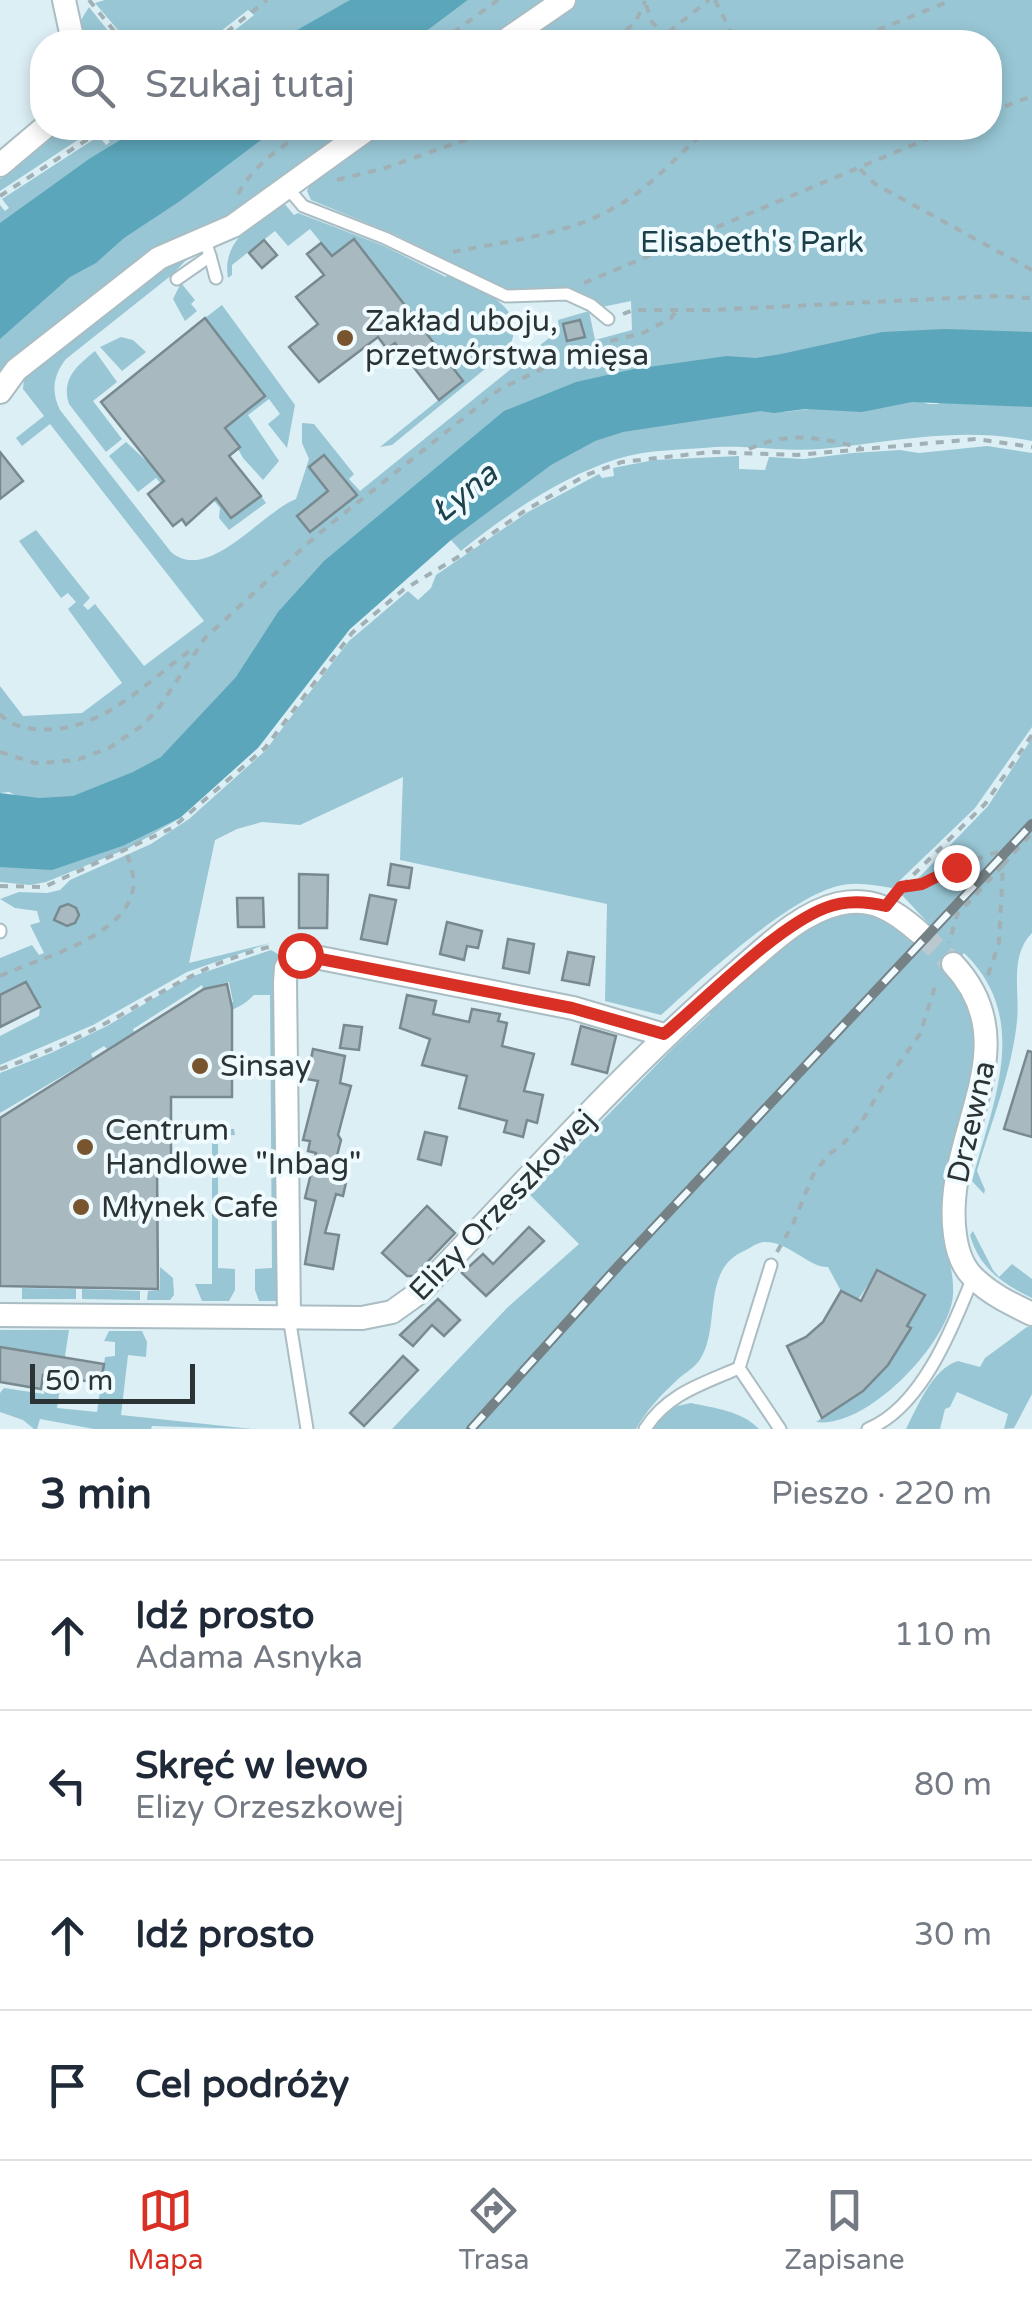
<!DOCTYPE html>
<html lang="pl">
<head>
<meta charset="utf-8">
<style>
	:root { --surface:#fff; --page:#f6f6f7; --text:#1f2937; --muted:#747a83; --line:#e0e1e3; --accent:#d93025 }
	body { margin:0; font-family:"Varela Round",sans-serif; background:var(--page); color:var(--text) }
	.scale { position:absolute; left:30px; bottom:25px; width:165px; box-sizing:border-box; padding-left:10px; border:5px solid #2c3335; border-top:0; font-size:28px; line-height:35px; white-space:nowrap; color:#2c3335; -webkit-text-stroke:8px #effbff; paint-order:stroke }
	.stop { position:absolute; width:30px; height:30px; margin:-22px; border:8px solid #d93025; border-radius:50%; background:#fff }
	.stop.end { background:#d93025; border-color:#fff; box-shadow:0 2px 10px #0008 }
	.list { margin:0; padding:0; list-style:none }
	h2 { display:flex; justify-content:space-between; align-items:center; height:130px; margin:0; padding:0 40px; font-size:42px }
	h2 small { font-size:32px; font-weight:400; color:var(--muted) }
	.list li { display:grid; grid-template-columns:65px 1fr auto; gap:30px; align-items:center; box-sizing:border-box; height:150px; padding:0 40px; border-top:2px solid var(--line) }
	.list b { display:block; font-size:38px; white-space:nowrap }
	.list p { margin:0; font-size:32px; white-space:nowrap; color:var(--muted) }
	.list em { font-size:32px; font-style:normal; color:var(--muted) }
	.icon { flex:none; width:55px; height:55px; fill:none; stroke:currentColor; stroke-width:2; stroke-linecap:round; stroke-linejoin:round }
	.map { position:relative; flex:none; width:1032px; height:1429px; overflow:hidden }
	.search { position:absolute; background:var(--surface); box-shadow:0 5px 15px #0003; left:30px; right:30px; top:30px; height:110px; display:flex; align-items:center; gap:25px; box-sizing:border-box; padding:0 35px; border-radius:40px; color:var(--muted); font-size:38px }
	.sheet { height:730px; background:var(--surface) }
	nav { display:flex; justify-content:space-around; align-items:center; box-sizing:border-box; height:140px; border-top:2px solid var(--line); background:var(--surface); font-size:28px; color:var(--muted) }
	nav a { display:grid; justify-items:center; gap:5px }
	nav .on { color:var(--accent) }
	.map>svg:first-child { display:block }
	.green { fill:#98c6d4; fill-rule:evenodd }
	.water { fill:#5ca6bb }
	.building { fill:#a8bac0; stroke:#788a8f; stroke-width:2.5 }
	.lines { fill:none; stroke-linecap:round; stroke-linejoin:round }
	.minor-tunnel { stroke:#b9c9cf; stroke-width:22; stroke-dasharray:22 11; stroke-linecap:butt }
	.service-casing { stroke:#aabdc3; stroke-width:15 }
	.minor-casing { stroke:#aabdc3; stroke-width:26 }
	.path { stroke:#a1b0b5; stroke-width:4; stroke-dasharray:8 8; stroke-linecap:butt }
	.service { stroke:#fff; stroke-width:11 }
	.minor { stroke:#fff; stroke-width:22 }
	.rail-casing { stroke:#758185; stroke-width:10 }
	.rail { stroke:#effbff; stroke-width:6; stroke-dasharray:19; stroke-linecap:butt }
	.route { stroke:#d93025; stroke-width:12 }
	.poi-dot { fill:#78552e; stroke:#effbff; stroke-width:4 }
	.labels { text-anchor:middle; stroke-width:8; stroke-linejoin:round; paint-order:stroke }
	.park-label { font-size:30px; fill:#1b3e48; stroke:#effbff }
	.poi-label { font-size:30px; fill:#2c3335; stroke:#effbff; text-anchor:start }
	.street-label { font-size:30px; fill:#2c3335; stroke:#effbff }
	.water-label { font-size:32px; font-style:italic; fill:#1e414b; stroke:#effbff }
</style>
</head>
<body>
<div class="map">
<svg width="1032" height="1429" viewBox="0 0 1032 1429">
	<rect width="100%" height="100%" fill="#dceff5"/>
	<g class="green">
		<path d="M 105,0 L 350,0 L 309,42 L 220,42 L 254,15 L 248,10 L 207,42 L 128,42 L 95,3 Z"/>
		<path d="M 468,0 L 550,0 L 512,27 L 479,42 L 412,42 Z"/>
		<path d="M 577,0 L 1032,0 L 1032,341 L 676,371 L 235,695 L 124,791 L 35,805 L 9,792 L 0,793 L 0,686 L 23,716 L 82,713 L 122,683 L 68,609 L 76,602 L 68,593 L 61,598 L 19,541 L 36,530 L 90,598 L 83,605 L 88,610 L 95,604 L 144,666 L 204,621 L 50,424 L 22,446 L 16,438 L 44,416 L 23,389 L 24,378 L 166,267 L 186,260 L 173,274 L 66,359 C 53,375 51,392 60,410 L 171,552 C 208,584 262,512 296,499 L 309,459 L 302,443 L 302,423 L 314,424 L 354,474 L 349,479 L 360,491 L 559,330 L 558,320 L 589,311 L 595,340 L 632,330 L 631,301 L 602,307 L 591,297 L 570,289 L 510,292 L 396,235 L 311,200 L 307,191 C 318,162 359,143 384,128 L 990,128 L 990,42 L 517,42 ZM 328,491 L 310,532 L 297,516 Z"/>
		<path d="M 89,7 L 117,42 L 83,42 L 81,20 Z"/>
		<path d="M 58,128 L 96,128 L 0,191 L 0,179 L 41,147 Z"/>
		<path d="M 111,128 L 182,128 L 0,250 L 0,205 L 5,211 L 9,208 L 2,199 L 99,136 L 106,145 L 110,142 L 103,133 Z"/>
		<path d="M 269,128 L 354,128 L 231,214 L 155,249 L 0,375 L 0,317 Z"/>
		<path d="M 282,201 L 294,215 L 298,213 L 384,246 L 446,277 L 448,273 C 480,290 533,307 507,351 L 392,445 L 380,447 L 462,381 L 354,239 L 332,256 L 310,229 L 288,246 L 275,231 L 232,265 L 232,275 L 228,278 C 221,240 257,221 282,201 Z"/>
		<path d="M 181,283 L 195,300 L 191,304 L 197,311 L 185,321 L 173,299 Z"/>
		<path d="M 222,305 L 295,405 L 287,448 L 268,424 L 280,414 L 269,399 L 248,415 L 279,461 L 263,480 L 243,458 L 228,431 L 216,440 L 222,410 L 233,422 L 265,396 L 205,318 Z"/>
		<path d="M 121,337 L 133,340 L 146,352 L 122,371 L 100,347 Z"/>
		<path d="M 95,351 L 117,382 L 93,401 L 122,439 L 106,452 L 69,404 C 61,378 77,366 95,351 Z"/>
		<path d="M 1032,395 L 1032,441 C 959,426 894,442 821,449 C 786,452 751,445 715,447 C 684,450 648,449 617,459 C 563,476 505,515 461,551 L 451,540 L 350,629 L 477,492 L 632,422 L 739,408 L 784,412 L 909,397 L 928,404 L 938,404 L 947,396 Z"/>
		<path d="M 126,442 L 152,466 L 187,462 L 231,517 L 261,496 L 266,503 L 229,530 L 219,518 L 220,508 L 194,477 L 175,492 L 193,518 L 156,478 L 138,492 L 109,456 Z"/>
		<path d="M 987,446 L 1032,453 L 1032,727 L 975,808 L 892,888 C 874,885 856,881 838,886 C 788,898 701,979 661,1015 L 605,1001 L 607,904 L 400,860 L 403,777 L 300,825 L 262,822 L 237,829 L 215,840 L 189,963 L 270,943 L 187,972 L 93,1025 L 0,1065 L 0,1036 L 39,1016 L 40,1007 L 26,982 L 0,995 L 0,958 L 32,945 L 39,955 L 44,953 L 30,925 L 40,922 L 37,911 L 15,908 L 0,899 L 19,892 L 47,893 L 60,890 L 70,880 L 151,844 L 189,819 L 265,751 L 349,641 L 408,591 L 418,600 L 431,588 L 436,575 L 528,512 L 599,474 L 602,478 L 614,476 L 613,468 L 654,460 L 739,456 L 739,469 L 765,470 L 769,457 L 804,459 L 853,453 L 900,450 L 919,453 Z"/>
		<path d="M 1032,738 L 1032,933 C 1009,956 1020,992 1017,1021 C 1012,1071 991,1123 977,1171 L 985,1190 L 984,1194 L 972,1181 C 993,1102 1032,1018 964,953 L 945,974 C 954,983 968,997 973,1010 C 990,1057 948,1145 942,1197 C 938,1232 955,1265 953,1295 C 950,1341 868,1429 816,1422 C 864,1389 880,1382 910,1328 L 907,1326 L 924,1295 L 877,1271 L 858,1300 L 841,1291 L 828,1267 C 809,1268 790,1242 765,1242 C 757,1242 751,1248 744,1251 C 700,1270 722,1328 699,1361 C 693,1369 683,1374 676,1381 C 660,1396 646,1411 636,1429 L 392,1429 L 507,1308 L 579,1244 L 530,1195 L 674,1047 L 710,1014 L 708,1011 C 741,979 816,905 865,914 C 884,917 899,929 915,938 L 928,923 L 902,895 L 988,806 Z"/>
		<path d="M 180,818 L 129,848 L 46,882 L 30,885 L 0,882 L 0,858 L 125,845 Z"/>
		<path d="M 271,950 L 283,957 L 280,1301 L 259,1301 L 255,1290 L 255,1269 L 272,1268 L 270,995 L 254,995 C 241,1008 226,1015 208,1009 L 202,985 L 133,1029 L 134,1032 L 107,1049 L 104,1046 L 91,1054 L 93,1058 L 0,1113 L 0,1073 L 51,1053 L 107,1026 L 190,977 ZM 229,982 L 233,1002 L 213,1006 L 209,987 Z"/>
		<path d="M 201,1127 L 234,1129 L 235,1135 L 218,1136 L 218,1268 L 235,1269 L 235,1290 L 229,1301 L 202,1301 L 195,1284 L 212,1284 L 212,1136 L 195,1136 L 195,1129 Z"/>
		<path d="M 973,1231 L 993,1270 L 999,1277 L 1012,1264 L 1032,1279 L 1032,1298 C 1003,1284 979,1268 970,1235 Z"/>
		<path d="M 160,1267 L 173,1278 L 174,1295 L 170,1300 L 147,1300 L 148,1291 L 160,1290 Z"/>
		<path d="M 22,1288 L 76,1289 L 76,1299 L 22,1299 Z"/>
		<path d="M 82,1289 L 140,1291 L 140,1300 L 82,1299 Z"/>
		<path d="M 1027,1327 L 1032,1327 L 1032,1394 L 1014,1428 L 1004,1429 L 1008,1414 L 957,1392 L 950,1407 L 945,1409 L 940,1429 L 906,1429 C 918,1406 932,1369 958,1361 L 980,1367 L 985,1358 Z"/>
		<path d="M 0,1330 L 69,1330 L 57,1408 L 97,1412 L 105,1357 L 115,1356 L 115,1342 L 104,1341 L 109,1331 L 142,1331 L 147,1342 L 146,1357 L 128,1355 L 121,1415 L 252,1429 L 152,1426 L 151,1429 L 94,1429 L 40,1419 L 37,1429 L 34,1429 L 23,1420 L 0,1412 L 0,1393 L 4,1388 L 44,1394 L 51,1355 L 0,1347 Z"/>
		<path d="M 691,1403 C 714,1408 742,1411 759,1429 L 651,1429 L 673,1407 Z"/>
	</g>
	<g class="water">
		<path d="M 350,0 L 468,0 L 412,42 L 276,42 Z"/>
		<path d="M 140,128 L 277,128 L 180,201 L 124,238 L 96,263 L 70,277 L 0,339 L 0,223 L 89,159 Z"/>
		<path d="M 945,329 L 1032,332 L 1032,407 L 912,402 L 862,412 L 806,409 L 774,413 L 761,411 L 623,432 L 595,441 L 551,465 L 452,539 L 350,629 L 258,748 L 180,818 L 125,845 L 52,870 L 0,867 L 0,793 L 39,798 L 73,796 L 133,772 L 161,757 L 236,677 L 278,612 L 324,561 L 504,411 L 576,382 L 634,369 L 727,356 L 756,358 L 781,354 L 882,332 Z"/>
	</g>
	<g class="building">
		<path d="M 354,239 L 463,381 L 439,400 L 395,343 L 387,349 L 378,337 L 319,382 L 289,347 L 318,324 L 296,297 L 324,275 L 307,254 L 321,243 L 332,256 Z"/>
		<path d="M 264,240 L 277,255 L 262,268 L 249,253 Z"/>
		<path d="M 205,318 L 265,396 L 225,428 L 240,447 L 229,456 L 261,496 L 231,518 L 216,498 L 186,525 L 182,519 L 173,526 L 148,494 L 164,481 L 101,402 Z"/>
		<path d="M 580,320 L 585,337 L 567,341 L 563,324 Z"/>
		<path d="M 0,452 L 23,481 L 0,499 Z"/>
		<path d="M 324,455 L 357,495 L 310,532 L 297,516 L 328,491 L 309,467 Z"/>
		<path d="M 391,864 L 412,868 L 409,888 L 388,885 Z"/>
		<path d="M 299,874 L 328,875 L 327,928 L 299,928 Z"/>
		<path d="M 370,895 L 396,900 L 387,944 L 361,939 Z"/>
		<path d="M 237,898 L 263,898 L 264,927 L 238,927 Z"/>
		<path d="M 68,904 L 76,908 L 79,915 L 75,923 L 67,926 L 54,920 L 60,907 Z"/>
		<path d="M 447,922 L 482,931 L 478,948 L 467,946 L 464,960 L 440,954 Z"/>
		<path d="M 508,939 L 534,944 L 529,973 L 503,968 Z"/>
		<path d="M 568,952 L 594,957 L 589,985 L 562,980 Z"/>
		<path d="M 26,982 L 40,1007 L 0,1027 L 0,995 Z"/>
		<path d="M 227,984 L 232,1008 L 232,1097 L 171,1097 L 171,1156 L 157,1164 L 158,1289 L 0,1286 L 0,1118 L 204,989 Z"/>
		<path d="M 407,995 L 436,1001 L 433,1014 L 469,1022 L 472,1009 L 500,1014 L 498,1021 L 507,1023 L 502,1046 L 534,1054 L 524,1091 L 543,1095 L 537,1123 L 527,1120 L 523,1137 L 504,1132 L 507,1121 L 459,1108 L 467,1076 L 422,1065 L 430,1039 L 400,1028 Z"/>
		<path d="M 344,1025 L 362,1027 L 359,1050 L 340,1048 Z"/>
		<path d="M 581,1026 L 616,1036 L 607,1073 L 572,1064 Z"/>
		<path d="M 313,1049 L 345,1056 L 340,1083 L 351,1086 L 338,1135 L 341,1140 L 332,1175 L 347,1178 L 343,1196 L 336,1194 L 325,1233 L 339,1235 L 333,1269 L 305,1264 L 316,1201 L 305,1198 L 316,1153 L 308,1151 L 310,1141 L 303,1140 L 318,1081 L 307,1079 Z"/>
		<path d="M 1028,1051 L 1032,1052 L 1032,1137 L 1004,1129 Z"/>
		<path d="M 425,1132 L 447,1137 L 441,1165 L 418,1159 Z"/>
		<path d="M 427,1206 L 455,1233 L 414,1276 L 407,1276 L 382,1253 Z"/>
		<path d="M 529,1227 L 544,1241 L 486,1296 L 462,1273 L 483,1254 L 493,1264 Z"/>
		<path d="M 877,1270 L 925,1295 L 907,1326 L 911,1328 L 888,1365 L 863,1391 L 822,1418 L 787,1346 L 806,1337 L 823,1322 L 841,1291 L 861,1301 Z"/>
		<path d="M 438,1299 L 460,1320 L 444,1336 L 432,1325 L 413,1346 L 400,1335 Z"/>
		<path d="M 0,1347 L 104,1364 L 101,1383 L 43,1375 L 41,1389 L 0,1382 Z"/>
		<path d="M 403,1356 L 418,1370 L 364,1426 L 350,1413 Z"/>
	</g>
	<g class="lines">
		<path class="minor-tunnel" d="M 920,933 L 953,964"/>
		<defs>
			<g id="service">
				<path d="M 286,186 L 303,206 L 385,238 L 506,296 L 567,294 L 591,305 L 608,319"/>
				<path d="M 210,256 L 216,278"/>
				<path d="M 177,279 L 210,256 L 204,238"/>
				<path d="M 0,930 L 0,932"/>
				<path d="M 289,1317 L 307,1429"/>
				<path d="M 739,1368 L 780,1429"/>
				<path d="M 645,1429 C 667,1394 702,1384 739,1368 L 771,1265"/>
				<path d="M 868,1429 C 922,1407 953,1327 973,1277"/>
			</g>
			<g id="minor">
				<path d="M 64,0 L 73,42"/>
				<path d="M 503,42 L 564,0"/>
				<path d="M 0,165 L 44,128"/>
				<path d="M 0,392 L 16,370 L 159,258 L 233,226 L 369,128"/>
				<path d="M 953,964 C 1032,1048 941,1136 955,1235 C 957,1250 962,1266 973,1277 C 990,1294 1011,1304 1032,1314"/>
				<path d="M 0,1315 L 362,1318 L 392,1312 L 420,1292 C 524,1184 624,1069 737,972 C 768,946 798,914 838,904 C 873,896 895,911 920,933"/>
				<path d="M 289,1317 L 285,982 L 286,968 L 292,958 L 305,955 L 573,1008 L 664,1035"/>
			</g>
		</defs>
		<use href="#service" class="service-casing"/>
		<use href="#minor" class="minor-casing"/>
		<g class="path">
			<path d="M 89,0 L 123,42"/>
			<path d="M 715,0 L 736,42"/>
			<path d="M 646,5 L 652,22 L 664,34"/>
			<path d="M 214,42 L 267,0"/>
			<path d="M 440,42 L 498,0"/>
			<path d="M 616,42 L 617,37 L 635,23 L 645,1"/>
			<path d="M 656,42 L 709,0"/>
			<path d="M 848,42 L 952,0"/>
			<path d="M 990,112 L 1032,96"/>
			<path d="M 514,128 L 531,134 L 550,128"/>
			<path d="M 860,169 L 875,184 L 1032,270"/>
			<path d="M 337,180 L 385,168 L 499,128"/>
			<path d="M 238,194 C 255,163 282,146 311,128"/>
			<path d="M 0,196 L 105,128"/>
			<path d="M 453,252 C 513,240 582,233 633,196 C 661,176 683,150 709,128"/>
			<path d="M 584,283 L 953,128"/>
			<path d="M 623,314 L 633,310 L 711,310 L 995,296 L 1032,298"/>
			<path d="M 749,449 C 788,431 820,437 861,448"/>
			<path d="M 0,714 C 10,725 20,727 34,729 C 100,736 145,682 195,647"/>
			<path d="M 0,752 L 35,763 L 56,762 L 79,759 L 109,748 L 143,725 L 158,709 L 205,638 L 317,535 L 500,389 L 590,346 L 643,333 L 671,318 L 677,310"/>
			<path d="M 0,886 L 44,887 L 172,828 L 265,748 L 352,633 L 403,590 L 463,554 L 523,512 L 586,475 L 622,462 L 711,452 L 797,455 L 976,439 L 1032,447"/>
			<path d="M 902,886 L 985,804 L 1032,735"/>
			<path d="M 901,887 C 935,891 970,853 1007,851 L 1003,865 L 957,915 L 949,943"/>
			<path d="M 988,975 L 999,943 L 1003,865 L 1032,833"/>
			<path d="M 0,976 C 39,958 125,938 133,889 C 135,876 130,864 126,851"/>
			<path d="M 0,1069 C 43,1054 86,1035 126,1012 C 176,984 216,959 273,946"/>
			<path d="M 164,1132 L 185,1131"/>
			<path d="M 777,1252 L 793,1224 L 813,1175 L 829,1154 L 841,1146 L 859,1126 L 884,1084 L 920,1034 L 937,980"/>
		</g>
		<use href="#service" class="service"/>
		<use href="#minor" class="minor"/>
		<defs>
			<path id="rail" d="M 471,1429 L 619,1265 L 1032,824"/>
		</defs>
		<use href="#rail" class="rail-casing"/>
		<use href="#rail" class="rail"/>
	</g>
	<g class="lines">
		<path class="route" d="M 300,955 L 572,1008 L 664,1034 C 706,999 776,927 825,908 C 845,900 865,901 886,906 L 901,887 L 922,884 L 956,867"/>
	</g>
	<g class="poi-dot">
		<circle cx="345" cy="338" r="10"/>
		<circle cx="200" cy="1066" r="10"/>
		<circle cx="85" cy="1147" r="10"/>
		<circle cx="81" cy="1207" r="10"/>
	</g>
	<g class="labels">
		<g class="park-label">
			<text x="752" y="252">Elisabeth's Park</text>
		</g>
		<g class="poi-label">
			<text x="365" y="331">Zakład uboju,<tspan x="365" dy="34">przetwórstwa mięsa</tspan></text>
			<text x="220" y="1076">Sinsay</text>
			<text x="105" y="1140">Centrum<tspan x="105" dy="34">Handlowe "Inbag"</tspan></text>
			<text x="101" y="1217">Młynek Cafe</text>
		</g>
		<g class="street-label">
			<text transform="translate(971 1122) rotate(-77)" y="10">Drzewna</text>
			<text transform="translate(502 1205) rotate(-46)" y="10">Elizy Orzeszkowej</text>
		</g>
		<g class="water-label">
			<text transform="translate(464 492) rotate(-39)" y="11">Łyna</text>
		</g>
	</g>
</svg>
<div class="scale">50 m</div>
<div class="stop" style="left:300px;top:955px"></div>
<div class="stop end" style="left:956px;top:867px"></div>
<div class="search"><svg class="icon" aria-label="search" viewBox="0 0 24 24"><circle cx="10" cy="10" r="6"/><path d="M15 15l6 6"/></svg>Szukaj tutaj</div>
</div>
<section class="sheet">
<h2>3 min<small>Pieszo · 220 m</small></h2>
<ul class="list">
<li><svg class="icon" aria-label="ahead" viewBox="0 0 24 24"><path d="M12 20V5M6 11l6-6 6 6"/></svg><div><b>Idź prosto</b><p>Adama Asnyka</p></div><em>110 m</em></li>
<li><svg class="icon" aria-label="left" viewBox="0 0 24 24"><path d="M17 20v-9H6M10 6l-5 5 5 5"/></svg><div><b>Skręć w lewo</b><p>Elizy Orzeszkowej</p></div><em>80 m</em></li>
<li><svg class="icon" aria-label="ahead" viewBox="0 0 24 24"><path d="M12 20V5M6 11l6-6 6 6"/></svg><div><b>Idź prosto</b></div><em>30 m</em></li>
<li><svg class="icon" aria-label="arrive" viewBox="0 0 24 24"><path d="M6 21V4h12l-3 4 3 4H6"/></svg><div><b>Cel podróży</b></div></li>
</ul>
</section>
<nav>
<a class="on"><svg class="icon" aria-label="map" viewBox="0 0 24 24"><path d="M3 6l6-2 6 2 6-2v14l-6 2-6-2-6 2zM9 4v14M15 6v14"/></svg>Mapa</a>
<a><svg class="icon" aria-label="directions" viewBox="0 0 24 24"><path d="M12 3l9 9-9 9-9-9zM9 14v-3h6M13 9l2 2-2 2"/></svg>Trasa</a>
<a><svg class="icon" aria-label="saved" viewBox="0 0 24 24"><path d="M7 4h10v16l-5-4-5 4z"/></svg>Zapisane</a>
</nav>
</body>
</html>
